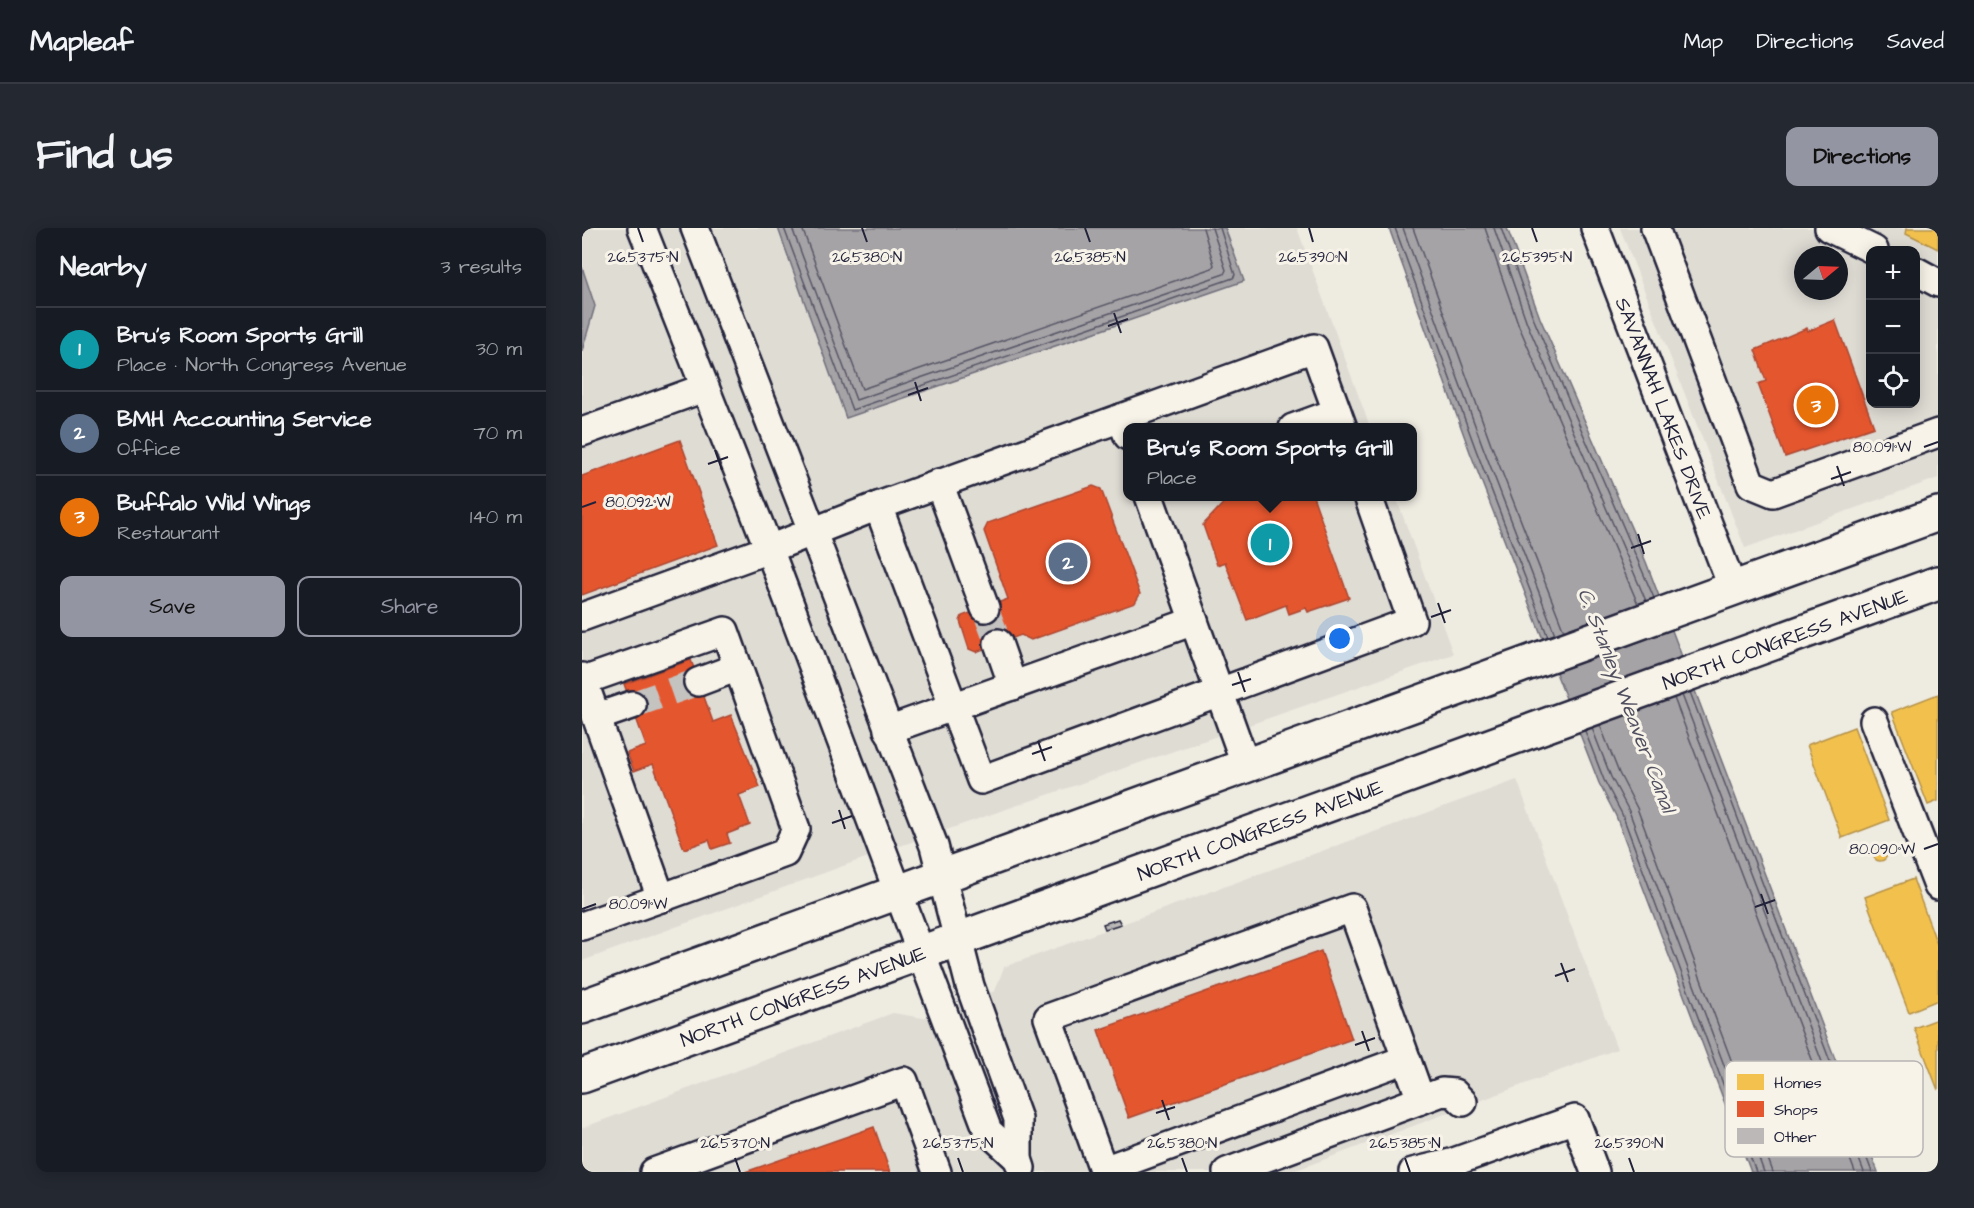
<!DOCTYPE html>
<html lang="en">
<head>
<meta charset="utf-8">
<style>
	:root { --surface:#171b24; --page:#242831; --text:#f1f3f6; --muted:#9ea1a6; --line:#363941; --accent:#9495a2 }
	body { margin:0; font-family:"Architects Daughter",sans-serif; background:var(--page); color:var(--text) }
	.controls { position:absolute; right:18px; top:18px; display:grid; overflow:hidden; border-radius:12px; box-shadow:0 3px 15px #0003 }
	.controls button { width:54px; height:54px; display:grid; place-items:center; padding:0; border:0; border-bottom:2px solid var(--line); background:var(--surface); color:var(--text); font:30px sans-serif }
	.compass { position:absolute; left:1212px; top:18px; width:54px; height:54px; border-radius:50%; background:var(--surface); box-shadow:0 3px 15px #0003; rotate:71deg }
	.you { position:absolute; left:758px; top:411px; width:21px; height:21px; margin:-15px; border:4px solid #fff; border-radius:50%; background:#1a73e8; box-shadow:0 0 0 9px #1a73e833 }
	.badge { display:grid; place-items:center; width:39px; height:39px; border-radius:50%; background:var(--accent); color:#fff; font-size:20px; font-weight:700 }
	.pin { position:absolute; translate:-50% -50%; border:3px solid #fff; box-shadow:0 2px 6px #0006 }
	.popup { position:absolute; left:541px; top:195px; width:294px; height:78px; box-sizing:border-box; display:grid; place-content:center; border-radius:12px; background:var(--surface); filter:drop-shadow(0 2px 4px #0005); font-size:20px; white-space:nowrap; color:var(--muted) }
	.popup b { font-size:22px; color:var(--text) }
	.popup::after { content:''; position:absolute; left:50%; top:100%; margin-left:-12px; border:12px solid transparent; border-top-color:var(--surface) }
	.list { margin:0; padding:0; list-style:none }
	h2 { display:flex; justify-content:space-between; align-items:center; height:78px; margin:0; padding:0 24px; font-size:26px }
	h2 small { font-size:20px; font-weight:400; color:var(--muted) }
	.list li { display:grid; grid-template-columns:39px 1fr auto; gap:18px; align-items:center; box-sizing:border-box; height:84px; padding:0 24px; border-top:2px solid var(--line) }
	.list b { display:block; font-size:22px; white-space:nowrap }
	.list p { margin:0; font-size:20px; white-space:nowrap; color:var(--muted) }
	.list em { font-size:20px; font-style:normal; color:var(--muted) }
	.actions { display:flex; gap:12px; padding:18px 24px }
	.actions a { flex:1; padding:14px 0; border:2px solid var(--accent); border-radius:12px; text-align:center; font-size:21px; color:var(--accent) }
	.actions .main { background:var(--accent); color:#111 }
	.icon { flex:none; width:33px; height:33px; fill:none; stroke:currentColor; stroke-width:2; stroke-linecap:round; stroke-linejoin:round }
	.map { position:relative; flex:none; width:1356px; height:944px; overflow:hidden; border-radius:12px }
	header { display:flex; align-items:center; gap:36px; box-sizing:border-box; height:84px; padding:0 30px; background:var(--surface); border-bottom:2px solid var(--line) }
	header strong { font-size:28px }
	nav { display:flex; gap:33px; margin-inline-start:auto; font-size:21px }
	.intro { display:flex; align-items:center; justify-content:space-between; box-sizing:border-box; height:144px; padding:0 36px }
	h1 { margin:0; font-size:42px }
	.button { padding:15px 27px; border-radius:12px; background:var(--accent); color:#111; font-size:21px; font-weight:700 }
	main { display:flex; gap:36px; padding:0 36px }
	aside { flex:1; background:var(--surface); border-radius:12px; box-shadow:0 3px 15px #0003 }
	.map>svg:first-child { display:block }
	.built { fill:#dfdcd4; fill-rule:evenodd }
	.water { fill:#a6a3a6; stroke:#716f7b; stroke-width:1.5 }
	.homes { fill:#f2c14e; stroke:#b49148; stroke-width:1.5 }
	.shops { fill:#e4572e; stroke:#aa4732; stroke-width:1.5 }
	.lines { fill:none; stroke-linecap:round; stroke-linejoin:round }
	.shore { stroke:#575666; stroke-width:1.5 }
	.building { fill:#bbb8b7; stroke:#22223b; stroke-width:1.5 }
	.minor-tunnel { stroke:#c5c3c0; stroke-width:27; stroke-dasharray:27 14; stroke-linecap:butt }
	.minor-casing { stroke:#22223b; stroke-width:32 }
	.major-casing { stroke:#22223b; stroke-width:38 }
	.minor { stroke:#f7f3e8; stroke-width:27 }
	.major { stroke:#f7f3e8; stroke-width:33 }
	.ticks { fill:none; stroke:#22223b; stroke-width:2 }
	.labels { text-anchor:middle; stroke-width:6; stroke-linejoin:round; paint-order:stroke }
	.street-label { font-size:20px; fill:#22223b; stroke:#f7f3e8 }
	.water-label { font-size:21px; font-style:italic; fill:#504f60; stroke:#f7f3e8 }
	.key { fill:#f7f3e8; stroke:#b7b4b4; stroke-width:1.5 }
	.key-label { font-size:16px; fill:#22223b }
	.ticks-label { font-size:15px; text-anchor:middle; fill:#22223b; stroke:#f7f3e8; stroke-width:6; stroke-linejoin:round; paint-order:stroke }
</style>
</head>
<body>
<header>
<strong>Mapleaf</strong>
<nav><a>Map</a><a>Directions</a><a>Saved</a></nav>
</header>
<div class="intro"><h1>Find us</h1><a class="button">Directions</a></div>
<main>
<aside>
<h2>Nearby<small>3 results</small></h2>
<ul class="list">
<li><span class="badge" style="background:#0f9aa8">1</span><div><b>Bru's Room Sports Grill</b><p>Place · North Congress Avenue</p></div><em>30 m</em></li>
<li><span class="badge" style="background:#5c6f8a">2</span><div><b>BMH Accounting Service</b><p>Office</p></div><em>70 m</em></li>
<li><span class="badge" style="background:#e8710a">3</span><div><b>Buffalo Wild Wings</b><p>Restaurant</p></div><em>140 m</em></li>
</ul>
<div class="actions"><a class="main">Save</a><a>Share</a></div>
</aside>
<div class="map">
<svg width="1356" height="944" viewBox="0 0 1356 944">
	<rect width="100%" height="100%" fill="#eeebe1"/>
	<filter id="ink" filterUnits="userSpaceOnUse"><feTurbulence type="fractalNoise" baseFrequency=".0167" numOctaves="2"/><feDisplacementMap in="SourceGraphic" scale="12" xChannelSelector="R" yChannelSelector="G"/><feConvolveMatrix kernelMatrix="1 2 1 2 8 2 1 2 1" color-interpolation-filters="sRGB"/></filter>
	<g filter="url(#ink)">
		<g class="built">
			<path d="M 0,0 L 715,0 L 788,199 L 546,200 L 546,268 L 814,269 L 871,426 L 272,634 L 0,733 Z"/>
			<path d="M 1038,0 L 1356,0 L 1356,250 L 1163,320 ZM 1288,22 L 1334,22 L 1334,176 L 1288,176 ZM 1221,27 L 1257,27 L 1257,63 L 1221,63 Z"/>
			<path d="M 935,552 L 1035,821 L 709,944 L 0,944 L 0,900 L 311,785 L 341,790 L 413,763 L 422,739 Z"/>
		</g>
		<g class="water">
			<path d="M 196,0 L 643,0 L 662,53 L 264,190 Z"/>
			<path d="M 807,0 L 925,0 L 958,90 L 1064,334 L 1296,944 L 1169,944 L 1034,588 L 1017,555 L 888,224 Z"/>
			<path d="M 0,39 L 13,78 L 0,123 Z"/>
		</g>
		<g class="homes">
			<path d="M 1325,0 L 1356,0 L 1356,21 L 1324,5 Z"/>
			<path d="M 1356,466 L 1356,573 L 1346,577 L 1310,484 Z"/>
			<path d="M 1272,499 L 1307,592 L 1260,610 L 1225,517 Z"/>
			<circle cx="1298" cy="626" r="7"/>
			<path d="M 1331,651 L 1356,719 L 1356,772 L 1327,784 L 1283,669 Z"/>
			<path d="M 1356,791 L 1356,862 L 1332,800 Z"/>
		</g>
		<g class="shops">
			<path d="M 1253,92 L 1292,199 L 1203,229 L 1176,156 L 1184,153 L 1173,122 L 1225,100 L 1226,103 Z"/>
			<path d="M 98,212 L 136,317 L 0,367 L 0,248 Z"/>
			<path d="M 511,258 L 519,261 L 558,366 L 553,375 L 449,412 L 439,407 L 394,424 L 387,421 L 378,393 L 380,388 L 426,371 L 402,303 L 406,295 Z"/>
			<path d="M 648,268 L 731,268 L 767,370 L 726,384 L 724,380 L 707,386 L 704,377 L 665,392 L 643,334 L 635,337 L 621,297 Z"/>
			<path d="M 109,432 L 131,494 L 149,487 L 178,559 L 157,567 L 168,597 L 145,606 L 148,615 L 130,621 L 127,612 L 102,621 L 71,536 L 52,543 L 45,525 L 64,518 L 42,456 Z"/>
			<path d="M 739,723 L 770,811 L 547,890 L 516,802 Z"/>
			<path d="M 292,899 L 308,944 L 163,944 Z"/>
		</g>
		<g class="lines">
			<g class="shore">
				<path d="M 202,0 L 270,182 L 651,50 L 653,47 L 638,0"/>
				<path d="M 210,0 L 274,172 L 642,46 L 644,42 L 630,0"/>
				<path d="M 220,0 L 280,161 L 630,40 L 632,37 L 621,0"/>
				<path d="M 813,0 L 894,222 L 966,409"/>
				<path d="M 821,0 L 901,219 L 973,406"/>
				<path d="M 831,0 L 909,216 L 982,403"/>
				<path d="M 903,0 L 937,98 L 1056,376"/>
				<path d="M 912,0 L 945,95 L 1064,373"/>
				<path d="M 919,0 L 952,92 L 1072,370"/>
				<path d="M 1108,464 L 1290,944"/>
				<path d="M 1100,467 L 1282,944"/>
				<path d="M 1092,470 L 1273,944"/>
				<path d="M 1018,497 L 1037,545 L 1055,580 L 1191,944"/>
				<path d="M 1010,500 L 1029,549 L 1047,583 L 1182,944"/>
				<path d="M 1003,503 L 1022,552 L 1040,586 L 1174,944"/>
			</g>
		</g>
		<path class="building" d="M 536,691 L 539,696 L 523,701 L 521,696 Z"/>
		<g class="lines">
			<g class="minor-tunnel">
				<path d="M 403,380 L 416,415"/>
				<path d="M 50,477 L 116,454"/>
			</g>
			<defs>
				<g id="minor">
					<path d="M 60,0 L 187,321 L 406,903 L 436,931"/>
					<path d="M 113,0 L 352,618 L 388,758 L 436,891 L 436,931 L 439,940"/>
					<path d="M 1013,0 L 1151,361"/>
					<path d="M 1073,0 L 1169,256 L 1191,265 L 1356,205"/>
					<path d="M 1247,0 L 1292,22"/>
					<path d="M 1334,43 L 1356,55"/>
					<path d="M 711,200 L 755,184"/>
					<path d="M 0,204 L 122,160"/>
					<path d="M 546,208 L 539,190 L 732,120 L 761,200"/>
					<path d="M 357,255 L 403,380"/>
					<path d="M 567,268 L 664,538"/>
					<path d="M 296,278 L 539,190"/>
					<path d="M 0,389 L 187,321 L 296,278 L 399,552 L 830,393 L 786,268"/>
					<path d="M 416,415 L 431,458"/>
					<path d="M 0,449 L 79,670 L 203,625 L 214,601 L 143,403 L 1,453"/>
					<path d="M 116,454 L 156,439"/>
					<path d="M 15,489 L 50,477"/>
					<path d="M 1292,493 L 1356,658"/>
					<path d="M 306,502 L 612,393"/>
					<path d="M 0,698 L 79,670"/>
					<path d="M 522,942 L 824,831"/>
					<path d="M 72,944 L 322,853 L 355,944"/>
					<path d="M 522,944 L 466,790 L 770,680 L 839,872"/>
					<path d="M 645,944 L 860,864 L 872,865 L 881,874"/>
					<path d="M 831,944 L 869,935 L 993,891 L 1013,944"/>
				</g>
				<g id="major">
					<path d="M 0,779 L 1356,286"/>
					<path d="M 0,848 L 1356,355"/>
				</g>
			</defs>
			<use href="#minor" class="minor-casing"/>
			<use href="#major" class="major-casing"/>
			<use href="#minor" class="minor"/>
			<use href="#major" class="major"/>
		</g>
	</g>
	<path class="ticks" d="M 56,0 L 61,14M 280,0 L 285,14M 503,0 L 508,14M 727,0 L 731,14M 950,0 L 955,14M 532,85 L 539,105M 526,98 L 546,91M 333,154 L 339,173M 326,167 L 346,160M 1342,219 L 1356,214M 133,222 L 140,242M 126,236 L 146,229M 1255,238 L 1262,258M 1249,251 L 1269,244M 0,279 L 14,274M 1056,306 L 1062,326M 1049,320 L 1069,313M 856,375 L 863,395M 849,389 L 869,382M 656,444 L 663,464M 650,457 L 669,451M 456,513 L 463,533M 450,526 L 470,519M 257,582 L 263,601M 250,595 L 270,588M 1342,621 L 1356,616M 1179,666 L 1186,686M 1173,679 L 1193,672M 0,681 L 14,676M 979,735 L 986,754M 973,748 L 993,741M 780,803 L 787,823M 773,817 L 793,810M 580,872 L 587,892M 574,885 L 593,879M 153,930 L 158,944M 376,930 L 381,944M 600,930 L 605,944M 823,930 L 828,944M 1047,930 L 1052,944"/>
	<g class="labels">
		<g class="street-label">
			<text transform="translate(1082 180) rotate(69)" y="7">SAVANNAH LAKES DRIVE</text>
			<text transform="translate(1203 411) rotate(-20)" y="7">NORTH CONGRESS AVENUE</text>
			<text transform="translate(678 602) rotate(-20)" y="7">NORTH CONGRESS AVENUE</text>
			<text transform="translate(221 768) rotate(-20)" y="7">NORTH CONGRESS AVENUE</text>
		</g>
		<g class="water-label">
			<text transform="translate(1045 472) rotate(69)" y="7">C. Stanley Weaver Canal</text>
		</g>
	</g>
	<rect x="1143" y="833" width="198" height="96" rx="9" class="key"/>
	<rect x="1155" y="846" width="27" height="16" fill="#f2c14e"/>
	<rect x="1155" y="873" width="27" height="16" fill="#e4572e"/>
	<rect x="1155" y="900" width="27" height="16" fill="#bbb8b7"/>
	<g class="key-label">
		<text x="1192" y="860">Homes</text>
		<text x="1192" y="887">Shops</text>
		<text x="1192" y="914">Other</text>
	</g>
	<g class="ticks-label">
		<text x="61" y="34">26.5375°N</text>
		<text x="285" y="34">26.5380°N</text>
		<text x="508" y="34">26.5385°N</text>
		<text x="731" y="34">26.5390°N</text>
		<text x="955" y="34">26.5395°N</text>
		<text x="1300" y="224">80.091°W</text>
		<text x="56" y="279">80.092°W</text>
		<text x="1300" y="626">80.090°W</text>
		<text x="56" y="681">80.091°W</text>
		<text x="153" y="920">26.5370°N</text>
		<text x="376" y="920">26.5375°N</text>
		<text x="600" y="920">26.5380°N</text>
		<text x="823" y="920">26.5385°N</text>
		<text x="1047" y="920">26.5390°N</text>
	</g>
</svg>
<div class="controls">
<button>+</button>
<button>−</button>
<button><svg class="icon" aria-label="locate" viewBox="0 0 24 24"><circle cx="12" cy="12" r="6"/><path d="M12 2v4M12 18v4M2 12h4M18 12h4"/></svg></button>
</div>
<svg class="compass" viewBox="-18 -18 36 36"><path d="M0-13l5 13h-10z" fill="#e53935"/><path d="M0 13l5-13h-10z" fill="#9ea1a6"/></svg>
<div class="you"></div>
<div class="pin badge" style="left:688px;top:315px;background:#0f9aa8">1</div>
<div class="popup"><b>Bru's Room Sports Grill</b>Place</div>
<div class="pin badge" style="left:486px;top:334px;background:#5c6f8a">2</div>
<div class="pin badge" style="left:1234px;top:177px;background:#e8710a">3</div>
</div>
</main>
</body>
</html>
